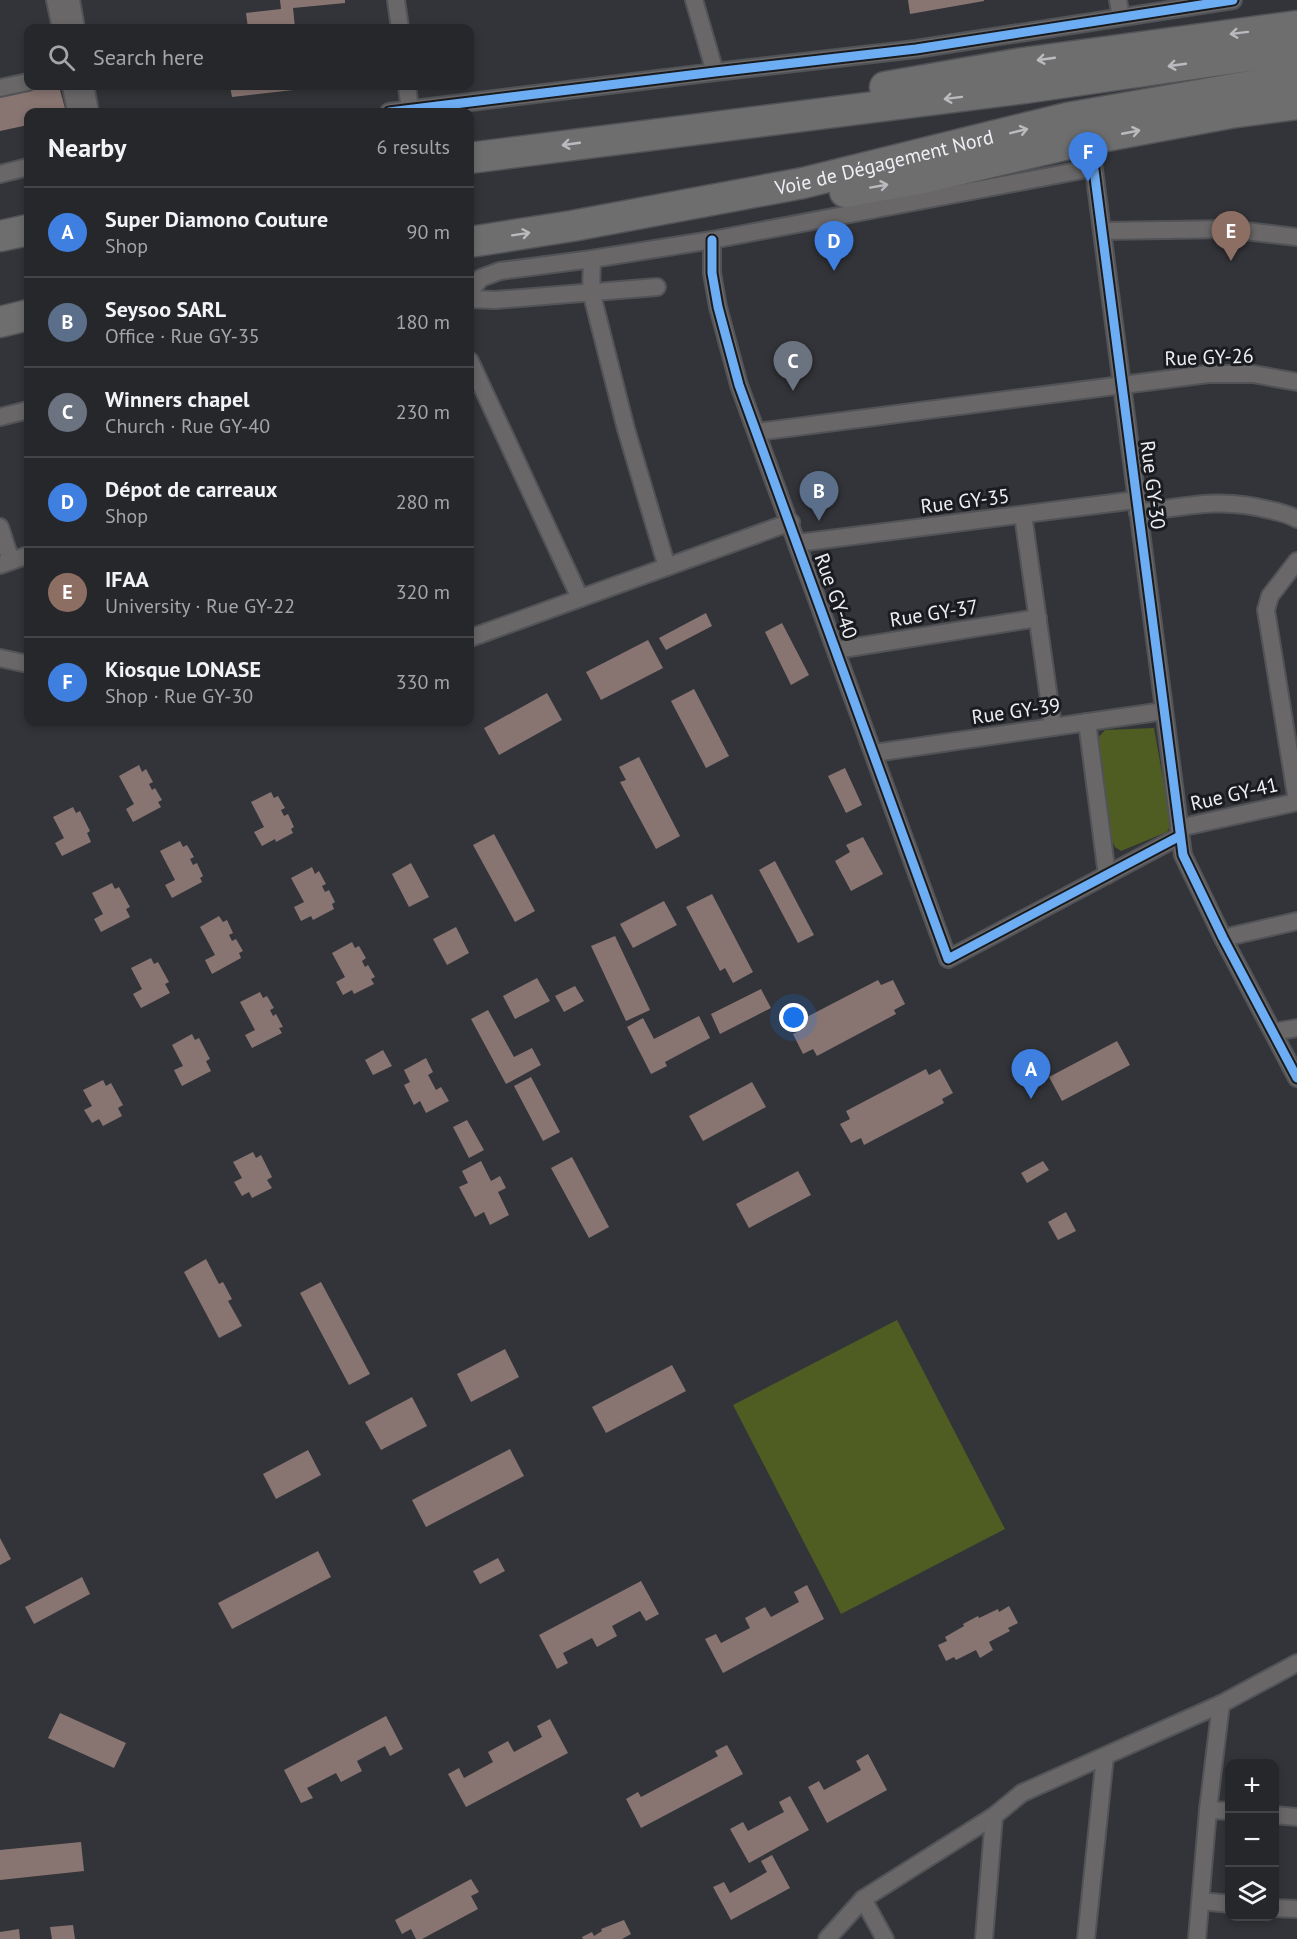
<!DOCTYPE html>
<html lang="en">
<head>
<meta charset="utf-8">
<style>
	:root { --surface:#26272b; --page:#2e2f33; --text:#f1f3f6; --muted:#a4a5a9; --line:#424447; --accent:#adaeb3 }
	body { margin:0; font-family:"PT Sans",sans-serif; background:var(--page); color:var(--text) }
	.controls { position:absolute; right:18px; bottom:18px; display:grid; overflow:hidden; border-radius:12px; box-shadow:0 3px 9px #0003 }
	.controls button { width:54px; height:54px; display:grid; place-items:center; padding:0; border:0; border-bottom:2px solid var(--line); background:var(--surface); color:var(--text); font:30px sans-serif }
	.you { position:absolute; left:794px; top:1018px; width:21px; height:21px; margin:-15px; border:4px solid #fff; border-radius:50%; background:#1a73e8; box-shadow:0 0 0 9px #1a73e833 }
	.badge { display:grid; place-items:center; width:39px; height:39px; border-radius:50%; background:var(--accent); color:#fff; font-size:20px; font-weight:700 }
	.pin { position:absolute; translate:-50% -50px; filter:drop-shadow(0 2px 3px #0008) }
	.pin::after { content:''; position:absolute; top:32px; width:21px; height:18px; background:inherit; clip-path:polygon(0 0,100% 0,50% 100%) }
	.list { margin:0; padding:0; list-style:none }
	h2 { display:flex; justify-content:space-between; align-items:center; height:78px; margin:0; padding:0 24px; font-size:26px }
	h2 small { font-size:20px; font-weight:400; color:var(--muted) }
	.list li { display:grid; grid-template-columns:39px 1fr auto; gap:18px; align-items:center; box-sizing:border-box; height:90px; padding:0 24px; border-top:2px solid var(--line) }
	.list b { display:block; font-size:22px; white-space:nowrap }
	.list p { margin:0; font-size:20px; white-space:nowrap; color:var(--muted) }
	.list em { font-size:20px; font-style:normal; color:var(--muted) }
	.icon { flex:none; width:33px; height:33px; fill:none; stroke:currentColor; stroke-width:2; stroke-linecap:round; stroke-linejoin:round }
	.map { position:relative; flex:none; width:1297px; height:1939px; overflow:hidden }
	.search { position:absolute; background:var(--surface); box-shadow:0 3px 9px #0003; left:24px; top:24px; width:450px; height:66px; display:flex; align-items:center; gap:15px; box-sizing:border-box; padding:0 21px; border-radius:12px; color:var(--muted); font-size:22px }
	.panel { position:absolute; background:var(--surface); box-shadow:0 3px 9px #0003; left:24px; top:108px; width:450px; height:618px; border-radius:12px }
	.map>svg:first-child { display:block }
	.green { fill:#4f5c22 }
	.building { fill:#887572 }
	.lines { fill:none; stroke-linecap:round; stroke-linejoin:round }
	.street-casing { stroke:#525356; stroke-width:20 }
	.highway-casing { stroke:#525356; stroke-width:33 }
	.street { stroke:#696768; stroke-width:16 }
	.highway { stroke:#6f6e6f; stroke-width:30 }
	.cycleway-casing { stroke:#1a1b1f; stroke-width:13 }
	.cycleway { stroke:#6dadf4; stroke-width:9 }
	.oneway { stroke:#bbbbbf }
	.labels { text-anchor:middle; stroke-width:6; stroke-linejoin:round; paint-order:stroke }
	.street-label { font-size:20px; fill:#eeeff5; stroke:#1a1b1f }
</style>
</head>
<body>
<div class="map">
<svg width="1297" height="1939" viewBox="0 0 1297 1939">
	<rect width="100%" height="100%" fill="#333439"/>
	<g class="green">
		<path d="M 1154,728 L 1171,824 L 1167,832 L 1121,851 L 1115,847 L 1112,841 L 1097,739 L 1105,730 Z"/>
		<path d="M 897,1320 L 1005,1529 L 841,1614 L 733,1405 Z"/>
	</g>
	<g class="building">
		<path d="M 280,0 L 345,0 L 345,3 L 293,8 L 295,28 L 248,28 L 246,13 L 281,9 Z"/>
		<path d="M 908,0 L 984,0 L 984,1 L 910,14 Z"/>
		<path d="M 43,86 L 59,86 L 66,112 L 28,112 L 28,125 L 0,131 L 0,95 Z"/>
		<path d="M 230,86 L 302,86 L 302,89 L 232,97 Z"/>
		<path d="M 706,613 L 712,626 L 666,650 L 659,638 Z"/>
		<path d="M 782,623 L 809,675 L 791,685 L 765,632 Z"/>
		<path d="M 648,640 L 663,668 L 601,700 L 586,672 Z"/>
		<path d="M 694,689 L 729,756 L 706,768 L 671,701 Z"/>
		<path d="M 547,693 L 562,720 L 499,755 L 484,728 Z"/>
		<path d="M 639,757 L 680,836 L 656,849 L 620,782 L 626,780 L 619,767 Z"/>
		<path d="M 139,765 L 142,772 L 146,769 L 153,782 L 149,784 L 152,790 L 155,788 L 162,800 L 158,802 L 161,807 L 133,822 L 126,809 L 134,804 L 119,776 Z"/>
		<path d="M 845,768 L 862,805 L 846,813 L 828,776 Z"/>
		<path d="M 271,792 L 274,798 L 278,796 L 285,808 L 281,810 L 284,816 L 288,814 L 294,827 L 291,829 L 293,833 L 276,842 L 275,839 L 262,846 L 254,832 L 264,827 L 251,802 Z"/>
		<path d="M 73,807 L 76,813 L 80,811 L 90,831 L 87,833 L 91,842 L 62,856 L 55,843 L 64,838 L 53,817 Z"/>
		<path d="M 494,834 L 535,911 L 515,922 L 473,845 Z"/>
		<path d="M 863,837 L 883,874 L 851,891 L 835,861 L 850,852 L 846,845 Z"/>
		<path d="M 180,841 L 183,847 L 187,845 L 194,857 L 190,859 L 193,865 L 197,863 L 203,876 L 200,878 L 202,882 L 172,898 L 165,885 L 175,880 L 160,851 Z"/>
		<path d="M 775,861 L 814,935 L 798,943 L 759,870 Z"/>
		<path d="M 411,863 L 429,897 L 409,907 L 392,874 Z"/>
		<path d="M 312,867 L 315,874 L 319,871 L 326,884 L 322,886 L 325,892 L 329,890 L 335,902 L 332,904 L 334,909 L 313,920 L 311,916 L 301,921 L 294,907 L 304,902 L 291,878 Z"/>
		<path d="M 112,883 L 115,889 L 119,887 L 130,907 L 126,909 L 130,917 L 101,932 L 94,919 L 103,914 L 92,893 Z"/>
		<path d="M 712,894 L 753,972 L 733,983 L 725,968 L 720,971 L 686,907 Z"/>
		<path d="M 664,901 L 677,925 L 633,948 L 620,924 Z"/>
		<path d="M 219,916 L 223,922 L 227,920 L 233,933 L 229,935 L 232,941 L 236,939 L 243,951 L 239,953 L 241,958 L 212,974 L 205,960 L 215,955 L 200,927 Z"/>
		<path d="M 456,927 L 469,953 L 447,965 L 433,939 Z"/>
		<path d="M 615,936 L 650,1010 L 626,1021 L 591,946 Z"/>
		<path d="M 352,942 L 355,948 L 359,946 L 366,958 L 362,961 L 365,967 L 368,965 L 375,977 L 371,979 L 374,984 L 354,994 L 352,990 L 343,995 L 336,982 L 345,977 L 332,953 Z"/>
		<path d="M 151,958 L 154,964 L 158,962 L 169,982 L 165,984 L 170,993 L 141,1008 L 133,994 L 142,989 L 131,968 Z"/>
		<path d="M 537,978 L 550,1001 L 515,1019 L 503,996 Z"/>
		<path d="M 878,980 L 881,985 L 893,980 L 905,1004 L 894,1010 L 896,1014 L 817,1056 L 813,1049 L 803,1054 L 793,1034 L 803,1029 L 799,1021 Z"/>
		<path d="M 575,986 L 584,1001 L 564,1012 L 555,996 Z"/>
		<path d="M 761,989 L 771,1008 L 720,1034 L 711,1014 Z"/>
		<path d="M 260,992 L 263,998 L 267,996 L 274,1008 L 270,1010 L 273,1016 L 276,1014 L 283,1027 L 279,1028 L 282,1033 L 252,1048 L 245,1035 L 255,1030 L 240,1002 Z"/>
		<path d="M 488,1010 L 514,1057 L 532,1048 L 541,1065 L 506,1084 L 471,1019 Z"/>
		<path d="M 699,1016 L 710,1038 L 665,1062 L 667,1066 L 651,1074 L 627,1027 L 643,1018 L 654,1039 Z"/>
		<path d="M 192,1034 L 195,1040 L 199,1038 L 210,1059 L 206,1061 L 211,1071 L 182,1086 L 174,1070 L 183,1066 L 172,1045 Z"/>
		<path d="M 1117,1041 L 1130,1065 L 1062,1101 L 1049,1077 Z"/>
		<path d="M 383,1050 L 392,1066 L 373,1075 L 365,1060 Z"/>
		<path d="M 426,1058 L 433,1072 L 428,1075 L 436,1090 L 441,1087 L 449,1101 L 426,1113 L 420,1101 L 414,1105 L 404,1085 L 410,1082 L 404,1070 Z"/>
		<path d="M 926,1069 L 929,1075 L 940,1069 L 953,1093 L 942,1099 L 944,1103 L 864,1145 L 861,1138 L 851,1143 L 840,1124 L 850,1119 L 846,1111 Z"/>
		<path d="M 531,1077 L 560,1132 L 543,1141 L 514,1086 Z"/>
		<path d="M 103,1080 L 106,1086 L 111,1083 L 123,1105 L 118,1108 L 122,1116 L 103,1126 L 99,1119 L 92,1123 L 84,1110 L 92,1106 L 83,1090 Z"/>
		<path d="M 752,1082 L 766,1107 L 703,1141 L 689,1116 Z"/>
		<path d="M 467,1120 L 484,1150 L 469,1158 L 453,1127 Z"/>
		<path d="M 253,1152 L 256,1158 L 261,1155 L 272,1177 L 267,1180 L 272,1188 L 252,1198 L 249,1192 L 242,1196 L 234,1182 L 242,1178 L 233,1162 Z"/>
		<path d="M 572,1157 L 609,1227 L 589,1238 L 551,1168 Z"/>
		<path d="M 481,1161 L 491,1181 L 500,1176 L 506,1188 L 498,1192 L 509,1215 L 490,1225 L 484,1212 L 475,1217 L 459,1187 L 468,1183 L 462,1171 Z"/>
		<path d="M 1043,1161 L 1049,1170 L 1027,1183 L 1021,1173 Z"/>
		<path d="M 798,1171 L 811,1195 L 749,1228 L 736,1204 Z"/>
		<path d="M 1066,1212 L 1076,1231 L 1058,1240 L 1048,1222 Z"/>
		<path d="M 206,1259 L 219,1284 L 223,1282 L 232,1299 L 228,1301 L 242,1326 L 219,1338 L 184,1272 Z"/>
		<path d="M 321,1282 L 370,1374 L 349,1385 L 300,1293 Z"/>
		<path d="M 505,1349 L 519,1377 L 471,1402 L 457,1374 Z"/>
		<path d="M 672,1365 L 686,1391 L 606,1433 L 592,1407 Z"/>
		<path d="M 412,1397 L 427,1426 L 381,1450 L 365,1422 Z"/>
		<path d="M 510,1449 L 524,1476 L 426,1527 L 412,1500 Z"/>
		<path d="M 308,1450 L 321,1475 L 276,1499 L 263,1474 Z"/>
		<path d="M 0,1538 L 11,1559 L 0,1565 Z"/>
		<path d="M 318,1551 L 331,1577 L 232,1629 L 218,1603 Z"/>
		<path d="M 498,1558 L 505,1571 L 480,1584 L 473,1571 Z"/>
		<path d="M 82,1577 L 90,1594 L 34,1624 L 25,1607 Z"/>
		<path d="M 641,1581 L 659,1614 L 646,1621 L 640,1611 L 612,1626 L 617,1636 L 597,1647 L 592,1638 L 563,1653 L 568,1663 L 557,1669 L 539,1635 Z"/>
		<path d="M 807,1585 L 824,1619 L 723,1673 L 705,1639 L 716,1634 L 721,1643 L 750,1628 L 745,1618 L 765,1607 L 771,1617 L 799,1602 L 794,1592 Z"/>
		<path d="M 1009,1606 L 1018,1623 L 1008,1628 L 1010,1631 L 989,1642 L 993,1650 L 980,1658 L 976,1650 L 956,1660 L 954,1657 L 946,1661 L 938,1645 L 947,1641 L 945,1637 L 964,1626 L 963,1624 L 978,1616 L 979,1618 L 998,1609 L 999,1612 Z"/>
		<path d="M 60,1713 L 126,1743 L 114,1768 L 48,1738 Z"/>
		<path d="M 386,1716 L 403,1749 L 390,1756 L 385,1746 L 357,1761 L 362,1771 L 341,1782 L 336,1773 L 307,1788 L 313,1798 L 301,1803 L 284,1770 Z"/>
		<path d="M 550,1719 L 568,1753 L 466,1807 L 448,1774 L 459,1768 L 464,1778 L 493,1762 L 488,1752 L 508,1741 L 514,1752 L 542,1737 L 537,1726 Z"/>
		<path d="M 727,1745 L 743,1774 L 641,1828 L 626,1799 L 638,1792 L 641,1797 L 718,1756 L 715,1751 Z"/>
		<path d="M 868,1754 L 887,1790 L 827,1823 L 808,1787 L 819,1781 L 824,1790 L 861,1770 L 856,1761 Z"/>
		<path d="M 790,1796 L 809,1830 L 749,1863 L 730,1829 L 743,1822 L 748,1831 L 784,1812 L 779,1802 Z"/>
		<path d="M 81,1842 L 84,1871 L 0,1880 L 0,1850 Z"/>
		<path d="M 772,1855 L 790,1888 L 731,1920 L 713,1887 L 724,1882 L 730,1893 L 767,1872 L 761,1861 Z"/>
		<path d="M 471,1879 L 479,1892 L 471,1896 L 478,1909 L 422,1939 L 416,1939 L 411,1929 L 402,1934 L 395,1920 Z"/>
		<path d="M 624,1920 L 631,1934 L 622,1939 L 583,1939 L 582,1937 L 592,1932 L 594,1936 L 602,1931 L 601,1929 Z"/>
		<path d="M 73,1925 L 75,1939 L 52,1939 L 50,1927 Z"/>
		<path d="M 19,1929 L 20,1939 L 0,1939 L 0,1932 Z"/>
	</g>
	<g class="lines">
		<defs>
			<g id="street">
				<path d="M 55,0 L 61,28"/>
				<path d="M 71,0 L 76,28"/>
				<path d="M 396,0 L 400,28"/>
				<path d="M 694,0 L 715,72"/>
				<path d="M 1118,0 L 1121,17"/>
				<path d="M 71,86 L 76,112"/>
				<path d="M 85,86 L 90,112"/>
				<path d="M 407,86 L 410,110"/>
				<path d="M 0,88 L 28,82"/>
				<path d="M 389,112 L 715,72 L 916,49 L 1233,0"/>
				<path d="M 1090,139 L 1183,855 L 1223,938 L 1297,1078"/>
				<path d="M 0,174 L 28,167"/>
				<path d="M 1102,231 L 1228,229 L 1297,237"/>
				<path d="M 712,240 L 712,273 L 718,307 L 739,385 L 948,959 L 1180,836"/>
				<path d="M 592,259 L 591,291 L 626,429 L 667,567"/>
				<path d="M 470,291 L 481,278 L 500,271 L 592,259 L 712,240 L 1093,168"/>
				<path d="M 470,299 L 495,300 L 657,287"/>
				<path d="M 470,361 L 580,598"/>
				<path d="M 0,417 L 28,410"/>
				<path d="M 757,432 L 1208,374 L 1253,374 L 1297,382"/>
				<path d="M 1138,513 C 1187,506 1221,497 1270,510 C 1280,512 1288,514 1297,519"/>
				<path d="M 1023,515 L 1053,727"/>
				<path d="M 0,527 L 11,561"/>
				<path d="M 798,543 L 1136,500"/>
				<path d="M 1297,561 L 1270,596 L 1266,610 L 1297,801"/>
				<path d="M 0,565 L 28,555"/>
				<path d="M 470,638 L 791,522"/>
				<path d="M 836,650 L 1038,618"/>
				<path d="M 0,658 L 28,664"/>
				<path d="M 1087,722 L 1107,875"/>
				<path d="M 874,753 L 1164,711"/>
				<path d="M 1179,828 L 1297,802"/>
				<path d="M 1223,938 L 1297,921"/>
				<path d="M 1273,1032 L 1297,1028"/>
				<path d="M 1208,1810 L 1230,1811"/>
				<path d="M 1274,1815 L 1297,1817"/>
				<path d="M 863,1899 L 885,1939"/>
				<path d="M 1201,1901 L 1230,1904"/>
				<path d="M 1274,1908 L 1297,1909"/>
				<path d="M 827,1939 L 863,1899 L 994,1816 L 1022,1793 L 1221,1704 L 1297,1663"/>
				<path d="M 984,1939 L 994,1816"/>
				<path d="M 1086,1939 L 1105,1756"/>
				<path d="M 1197,1939 L 1208,1810 L 1221,1704"/>
			</g>
			<g id="highway">
				<path d="M 885,87 L 1023,63 L 1297,26"/>
				<path d="M 470,158 L 1025,88 L 1297,49"/>
				<path d="M 845,192 L 924,178 L 1090,139 L 1230,113 L 1297,104"/>
				<path d="M 0,236 L 28,230"/>
				<path id="s1" d="M 470,242 L 572,226 L 803,183 L 1067,118 L 1297,78"/>
				<path d="M 0,322 L 28,315"/>
			</g>
		</defs>
		<use href="#street" class="street-casing"/>
		<use href="#highway" class="highway-casing"/>
		<use href="#street" class="street"/>
		<use href="#highway" class="highway"/>
		<defs>
			<g id="cycleway">
				<path d="M 389,112 L 715,72 L 916,49 L 1233,0"/>
				<path d="M 1090,139 L 1183,855 L 1223,938 L 1297,1078"/>
				<path d="M 712,240 L 712,273 L 718,307 L 739,385 L 948,959 L 1180,836"/>
			</g>
		</defs>
		<use href="#cycleway" class="cycleway-casing"/>
		<use href="#cycleway" class="cycleway"/>
	</g>
	<defs><path id="oneway-shaft" d="M-6 0H5M1.5-3L5.5 0L1.5 3" fill="none" stroke-width="1.6" stroke-linecap="round" stroke-linejoin="round" transform="scale(1.5)"/></defs>
	<g class="oneway">
		<use href="#oneway-shaft" transform="translate(1239 33) rotate(173)"/>
		<use href="#oneway-shaft" transform="translate(1046 59) rotate(172)"/>
		<use href="#oneway-shaft" transform="translate(1177 65) rotate(172)"/>
		<use href="#oneway-shaft" transform="translate(953 98) rotate(173)"/>
		<use href="#oneway-shaft" transform="translate(1019 131) rotate(-14)"/>
		<use href="#oneway-shaft" transform="translate(1131 132) rotate(-11)"/>
		<use href="#oneway-shaft" transform="translate(571 144) rotate(172)"/>
		<use href="#oneway-shaft" transform="translate(879 186) rotate(-10)"/>
		<use href="#oneway-shaft" transform="translate(521 234) rotate(-9)"/>
	</g>
	<g class="labels">
		<g class="street-label">
			<text dy="7" stroke="none"><textPath href="#s1" startOffset="422">Voie de Dégagement Nord</textPath></text>
			<text transform="translate(1209 357) rotate(-2)" y="7">Rue GY-26</text>
			<text transform="translate(1153 485) rotate(83)" y="7">Rue GY-30</text>
			<text transform="translate(965 501) rotate(-7)" y="7">Rue GY-35</text>
			<text transform="translate(836 596) rotate(70)" y="7">Rue GY-40</text>
			<text transform="translate(934 613) rotate(-9)" y="7">Rue GY-37</text>
			<text transform="translate(1016 711) rotate(-8)" y="7">Rue GY-39</text>
			<text transform="translate(1234 794) rotate(-13)" y="7">Rue GY-41</text>
		</g>
	</g>
</svg>
<div class="controls">
<button>+</button>
<button>−</button>
<button><svg class="icon" aria-label="layers" viewBox="0 0 24 24"><path d="M12 4l9 5-9 5-9-5zM3 14l9 5 9-5"/></svg></button>
</div>
<div class="you"></div>
<div class="pin badge" style="left:1031px;top:1099px;background:#3f7fe0">A</div>
<div class="pin badge" style="left:819px;top:521px;background:#5c6f8a">B</div>
<div class="pin badge" style="left:793px;top:391px;background:#6b7280">C</div>
<div class="pin badge" style="left:834px;top:271px;background:#3f7fe0">D</div>
<div class="pin badge" style="left:1231px;top:261px;background:#8d6e63">E</div>
<div class="pin badge" style="left:1088px;top:182px;background:#3f7fe0">F</div>
<div class="search"><svg class="icon" aria-label="search" viewBox="0 0 24 24"><circle cx="10" cy="10" r="6"/><path d="M15 15l6 6"/></svg>Search here</div>
<section class="panel">
<h2>Nearby<small>6 results</small></h2>
<ul class="list">
<li><span class="badge" style="background:#3f7fe0">A</span><div><b>Super Diamono Couture</b><p>Shop</p></div><em>90 m</em></li>
<li><span class="badge" style="background:#5c6f8a">B</span><div><b>Seysoo SARL</b><p>Office · Rue GY-35</p></div><em>180 m</em></li>
<li><span class="badge" style="background:#6b7280">C</span><div><b>Winners chapel</b><p>Church · Rue GY-40</p></div><em>230 m</em></li>
<li><span class="badge" style="background:#3f7fe0">D</span><div><b>Dépot de carreaux</b><p>Shop</p></div><em>280 m</em></li>
<li><span class="badge" style="background:#8d6e63">E</span><div><b>IFAA</b><p>University · Rue GY-22</p></div><em>320 m</em></li>
<li><span class="badge" style="background:#3f7fe0">F</span><div><b>Kiosque LONASE</b><p>Shop · Rue GY-30</p></div><em>330 m</em></li>
</ul>
</section>
</div>
</body>
</html>
